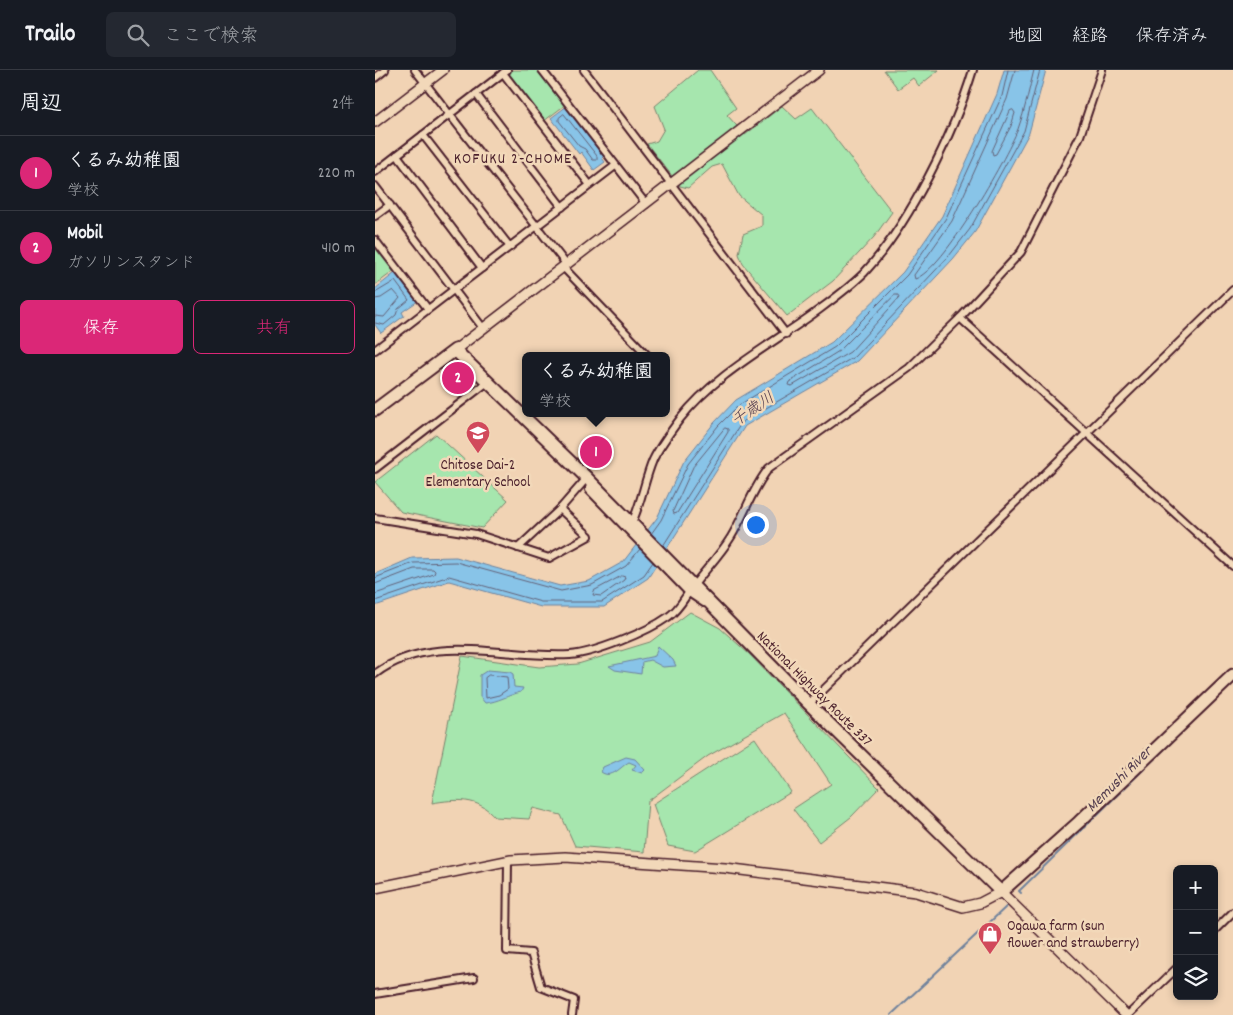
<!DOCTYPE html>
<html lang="ja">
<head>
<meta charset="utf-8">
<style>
	:root { --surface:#171b24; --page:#242831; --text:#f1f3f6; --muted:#9ea1a6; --line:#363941; --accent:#db2777 }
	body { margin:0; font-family:Dekko,"Klee One",sans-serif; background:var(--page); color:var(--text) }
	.controls { position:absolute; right:15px; bottom:15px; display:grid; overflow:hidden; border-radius:8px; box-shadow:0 2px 8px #0003 }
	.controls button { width:45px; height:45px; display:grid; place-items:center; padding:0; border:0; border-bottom:1px solid var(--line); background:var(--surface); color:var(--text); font:25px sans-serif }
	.you { position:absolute; left:380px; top:454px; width:18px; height:18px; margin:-12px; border:4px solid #fff; border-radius:50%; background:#1a73e8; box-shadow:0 0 0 8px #1a73e833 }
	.badge { display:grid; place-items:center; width:32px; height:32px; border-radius:50%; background:var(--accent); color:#fff; font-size:16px; font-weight:700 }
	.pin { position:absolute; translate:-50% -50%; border:2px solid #fff; box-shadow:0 1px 5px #0006 }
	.popup { position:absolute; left:147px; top:282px; width:148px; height:65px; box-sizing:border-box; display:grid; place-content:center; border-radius:8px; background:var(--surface); filter:drop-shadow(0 1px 4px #0005); font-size:16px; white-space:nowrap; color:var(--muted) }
	.popup b { font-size:19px; color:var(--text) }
	.popup::after { content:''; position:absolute; left:50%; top:100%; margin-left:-10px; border:10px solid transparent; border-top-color:var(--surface) }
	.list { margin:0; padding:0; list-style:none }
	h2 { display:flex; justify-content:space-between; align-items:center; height:65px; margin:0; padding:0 20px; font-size:21px }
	h2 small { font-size:16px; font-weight:400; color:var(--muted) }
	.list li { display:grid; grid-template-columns:32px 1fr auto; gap:15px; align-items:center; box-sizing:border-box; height:75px; padding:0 20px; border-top:1px solid var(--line) }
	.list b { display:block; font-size:19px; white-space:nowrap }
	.list p { margin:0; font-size:16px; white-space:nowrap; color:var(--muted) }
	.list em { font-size:16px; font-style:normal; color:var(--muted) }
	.actions { display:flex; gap:10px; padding:15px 20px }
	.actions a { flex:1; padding:11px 0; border:1px solid var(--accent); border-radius:8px; text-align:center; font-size:18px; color:var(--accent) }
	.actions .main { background:var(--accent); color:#fff }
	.icon { flex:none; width:28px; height:28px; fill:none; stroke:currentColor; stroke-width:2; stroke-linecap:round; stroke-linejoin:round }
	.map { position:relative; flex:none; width:858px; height:945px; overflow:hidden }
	header { display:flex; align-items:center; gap:30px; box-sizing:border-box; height:70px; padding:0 25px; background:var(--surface); border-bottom:1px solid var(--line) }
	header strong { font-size:24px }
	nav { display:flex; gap:28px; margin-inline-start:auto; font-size:18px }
	.search { width:350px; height:45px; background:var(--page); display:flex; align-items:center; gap:12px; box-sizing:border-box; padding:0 18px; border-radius:8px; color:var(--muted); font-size:19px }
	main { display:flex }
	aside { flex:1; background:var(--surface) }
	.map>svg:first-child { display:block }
	.green { fill:#a6e6ae; stroke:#78826c }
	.water { fill:#88c4e8; stroke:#6f829c }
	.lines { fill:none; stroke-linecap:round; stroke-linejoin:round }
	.shore { stroke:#636177; stroke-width:1 }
	.stream { stroke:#6f829c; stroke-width:2 }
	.street-casing { stroke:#4a1f2b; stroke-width:10 }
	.secondary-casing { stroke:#4a1f2b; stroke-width:12 }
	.highway-casing { stroke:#4a1f2b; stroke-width:15 }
	.street { stroke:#f2d8b9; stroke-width:6 }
	.secondary { stroke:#f2d8b9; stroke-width:9 }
	.highway { stroke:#f2d8b9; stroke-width:11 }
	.labels { text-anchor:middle; stroke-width:5; stroke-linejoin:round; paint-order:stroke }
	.poi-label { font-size:15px; fill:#4a1f2b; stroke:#f2d8b9 }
	.street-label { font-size:15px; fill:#4a1f2b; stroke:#f2d8b9 }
	.neighbourhood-label { font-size:16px; letter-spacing:1px; fill:#4a1f2b; stroke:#f2d8b9 }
	.water-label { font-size:16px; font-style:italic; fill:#564051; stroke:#f2d8b9 }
</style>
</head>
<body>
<header>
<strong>Trailo</strong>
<div class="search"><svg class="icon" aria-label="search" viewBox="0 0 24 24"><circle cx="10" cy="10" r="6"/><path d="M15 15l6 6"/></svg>ここで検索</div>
<nav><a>地図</a><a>経路</a><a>保存済み</a></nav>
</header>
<main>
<aside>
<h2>周辺<small>2件</small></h2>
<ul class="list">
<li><span class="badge">1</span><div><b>くるみ幼稚園</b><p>学校</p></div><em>220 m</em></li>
<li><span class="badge">2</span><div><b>Mobil</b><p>ガソリンスタンド</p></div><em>410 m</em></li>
</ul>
<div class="actions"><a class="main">保存</a><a>共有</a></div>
</aside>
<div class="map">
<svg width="858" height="945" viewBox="0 0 858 945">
	<rect width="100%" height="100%" fill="#f1d3b4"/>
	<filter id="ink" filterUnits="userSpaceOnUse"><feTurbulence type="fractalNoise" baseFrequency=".02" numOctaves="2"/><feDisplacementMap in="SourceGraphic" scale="10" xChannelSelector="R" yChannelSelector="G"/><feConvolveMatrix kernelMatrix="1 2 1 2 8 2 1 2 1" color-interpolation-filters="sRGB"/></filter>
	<g filter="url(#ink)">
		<g class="green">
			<path d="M 137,0 L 163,0 L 190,35 L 169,51 L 132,4 Z"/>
			<path d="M 323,0 L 335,0 L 361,38 L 352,45 L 370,65 L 407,36 L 421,49 L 437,38 L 517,142 L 499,167 L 458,211 L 412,246 L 368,194 L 364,184 L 368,164 L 387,156 L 387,145 L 364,126 L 347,94 L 337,97 L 313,118 L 305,116 L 272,74 L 282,71 L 289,59 L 280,36 Z"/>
			<path d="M 509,0 L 564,0 L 544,16 L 538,8 L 523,19 Z"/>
			<path d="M 0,176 L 19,201 L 0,215 Z"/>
			<path d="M 61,364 L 133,430 L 107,458 L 26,442 L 0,412 Z"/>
			<path d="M 315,542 L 345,558 L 374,584 L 504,718 L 476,747 L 444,772 L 418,739 L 456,714 L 409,643 L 333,686 L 273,731 L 269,782 L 200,776 L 186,745 L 158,738 L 154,749 L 120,747 C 103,727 81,729 57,733 L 87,586 L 164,597 L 203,594 L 275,572 Z"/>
			<path d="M 380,668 L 416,722 L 320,781 L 293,776 L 278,734 Z"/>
		</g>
		<g class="water">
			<path d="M 629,0 L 671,0 L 654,63 L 600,162 L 578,189 L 482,291 L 370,356 L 273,508 L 229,537 L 166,537 L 74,511 L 0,536 L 0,504 L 37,488 L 81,487 L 185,516 L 214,511 L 248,492 L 282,448 L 309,391 L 339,353 L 361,330 L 457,272 L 528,202 L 567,146 L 622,24 Z"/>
			<path d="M 192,36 L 229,86 L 227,88 L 230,92 L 219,100 L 206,82 L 204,84 L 176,48 Z"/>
			<path d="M 20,203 L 43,231 L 27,242 L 29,246 L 6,263 L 0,255 L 0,219 Z"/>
			<path d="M 283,576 L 298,590 L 301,596 L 288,597 L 275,590 L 267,592 L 266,604 L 240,600 L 234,596 L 280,586 Z"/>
			<path d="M 113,600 L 135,602 L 138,604 L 139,617 L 148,618 L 146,622 C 133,625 123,632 110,633 L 105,627 L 105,605 Z"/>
			<path d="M 251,687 L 260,689 L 270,700 L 267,703 L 257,700 L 261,695 L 254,692 C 246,696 237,710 226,702 L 228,697 Z"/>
		</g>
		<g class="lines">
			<g class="shore">
				<path d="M 640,0 L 632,29 L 577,151 L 539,205 L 540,209 C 569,199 630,90 643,59 C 650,41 654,19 659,0"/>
				<path d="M 638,40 L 640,43 L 636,56 L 621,84 L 618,85 L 617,81 L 635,41 Z"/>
				<path d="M 189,44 L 222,86 L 222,90 L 218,90 L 210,79 L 204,76 L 184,51 L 184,48 Z"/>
				<path d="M 0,223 L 20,211 L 34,230 L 23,239 L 21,245 L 9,255 L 0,253"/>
				<path d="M 520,225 L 523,225 L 524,228 L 475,282 L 417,316 L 413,315 L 414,312 L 464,281 Z"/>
				<path d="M 0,229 L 6,228 L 18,220 L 25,228 L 9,247 L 0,246"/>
				<path d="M 350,358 L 353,359 L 353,362 L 302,443 L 299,444 L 298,441 L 318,397 Z"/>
				<path d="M 276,464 L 286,450 L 313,394 L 343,356 L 364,335 L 460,277 L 532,205 L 571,148 L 627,26 L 633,0"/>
				<path d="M 288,476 L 367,352 L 479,287 L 574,186 L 595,159 L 649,61 L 665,0"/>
				<path d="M 247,506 L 250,507 L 249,510 L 226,526 L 218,525 L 219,521 Z"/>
				<path d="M 0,508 L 38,493 L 81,492 L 186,521 L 217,515 L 251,496 L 265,479"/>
				<path d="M 0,514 L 39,499 L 58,499 L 60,501 L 59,504 L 0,524"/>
				<path d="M 0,531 L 74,506 L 166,532 L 227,532 L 269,505 L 278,492"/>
				<path d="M 114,605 L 132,607 L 133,619 L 124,625 L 111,628 L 110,608 Z"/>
			</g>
			<g class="stream">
				<path d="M 646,823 L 644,821 L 850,620"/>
				<path d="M 516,945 L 632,836"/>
			</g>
			<defs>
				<g id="street">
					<path d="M 40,0 L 191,194"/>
					<path d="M 167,0 L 271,134"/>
					<path d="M 209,0 L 411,264"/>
					<path d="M 128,3 L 215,115"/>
					<path d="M 0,8 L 10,0"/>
					<path d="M 101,24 L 187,137"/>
					<path d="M 48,65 L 135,177"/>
					<path d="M 22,85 L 107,198"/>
					<path d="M 0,102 L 132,0"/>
					<path d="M 0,116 L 108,258"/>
					<path d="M 0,146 L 15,135"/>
					<path d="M 0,170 L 53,239"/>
					<path d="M 188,197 L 273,286"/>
					<path d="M 585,248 L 858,496"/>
					<path d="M 0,280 L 240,96"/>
					<path d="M 0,399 L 114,311"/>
					<path d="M 215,413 L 214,420 L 314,523 L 329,533"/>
					<path d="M 0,448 L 101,464 L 174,488 L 214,466 L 185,439"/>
					<path d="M 259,448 C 267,429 270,409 278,390 C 284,377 296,361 305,349 C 341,303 398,274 445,239 C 460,228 476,216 489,203 C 534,155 579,63 598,0"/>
					<path d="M 143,478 L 185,439 L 212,408"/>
					<path d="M 0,604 C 57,561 130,589 195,585 C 220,583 272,562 293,547 C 305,539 310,526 319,515 C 331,499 345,485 356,467 C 370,444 377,419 394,398 L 534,298 L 585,248 L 646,182 L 705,66 L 727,0"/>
					<path d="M 434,634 L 858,220"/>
					<path d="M 133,791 L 132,881 L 156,883 L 166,917 L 199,930 L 197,945"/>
					<path d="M 839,861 L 858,842"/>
					<path d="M 0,924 L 99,908"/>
					<path d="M 753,945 L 802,898"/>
				</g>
				<g id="secondary">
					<path d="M 0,52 L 68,0"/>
					<path d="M 80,280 L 444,0"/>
					<path d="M 0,818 L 136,790 L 190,787 L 350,798 L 541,822 L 588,837 L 605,833 L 626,822 L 751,945"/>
				</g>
				<path id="highway" d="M 0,340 L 80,280 L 212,408 L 434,634 L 626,822 L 704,752 L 858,605"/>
			</defs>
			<use href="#street" class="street-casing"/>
			<use href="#secondary" class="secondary-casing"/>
			<use href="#highway" class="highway-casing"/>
			<use href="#street" class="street"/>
			<use href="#secondary" class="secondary"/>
			<use href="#highway" class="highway"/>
		</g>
	</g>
	<defs>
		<symbol id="school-pin" viewBox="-11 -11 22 30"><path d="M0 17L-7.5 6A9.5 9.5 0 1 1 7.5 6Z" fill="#d1495b" stroke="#f2d8b9"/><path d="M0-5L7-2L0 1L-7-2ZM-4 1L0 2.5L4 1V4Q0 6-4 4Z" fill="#fff"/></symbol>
		<symbol id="shop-pin" viewBox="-11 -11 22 30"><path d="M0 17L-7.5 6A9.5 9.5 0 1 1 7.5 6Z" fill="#d1495b" stroke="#f2d8b9"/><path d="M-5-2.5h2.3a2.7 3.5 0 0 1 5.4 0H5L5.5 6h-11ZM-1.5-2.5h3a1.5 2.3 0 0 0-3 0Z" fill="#fff"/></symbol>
	</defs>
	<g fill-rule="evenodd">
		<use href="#school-pin" x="89" y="349" width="28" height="38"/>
		<use href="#shop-pin" x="601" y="850" width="28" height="38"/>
	</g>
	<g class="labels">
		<g class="poi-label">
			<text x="103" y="399">Chitose Dai-2<tspan x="103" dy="17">Elementary School</tspan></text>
			<text x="632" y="860" text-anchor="start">Ogawa farm (sun<tspan x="632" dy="17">flower and strawberry)</tspan></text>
		</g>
		<g class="street-label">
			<text transform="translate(440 618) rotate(45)" y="5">National Highway Route 337</text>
		</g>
		<g class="neighbourhood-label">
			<text x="138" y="93">KOFUKU 2-CHOME</text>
		</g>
		<g class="water-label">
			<text transform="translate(377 338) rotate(-34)" y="6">千歳川</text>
			<text transform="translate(743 708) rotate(-45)" y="6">Memushi River</text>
		</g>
	</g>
</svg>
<div class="controls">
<button>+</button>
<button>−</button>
<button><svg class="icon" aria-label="layers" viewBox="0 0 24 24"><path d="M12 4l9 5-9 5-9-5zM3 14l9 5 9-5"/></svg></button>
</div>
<div class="you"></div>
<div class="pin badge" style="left:221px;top:382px">1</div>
<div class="popup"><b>くるみ幼稚園</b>学校</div>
<div class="pin badge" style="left:83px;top:308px">2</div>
</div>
</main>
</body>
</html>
